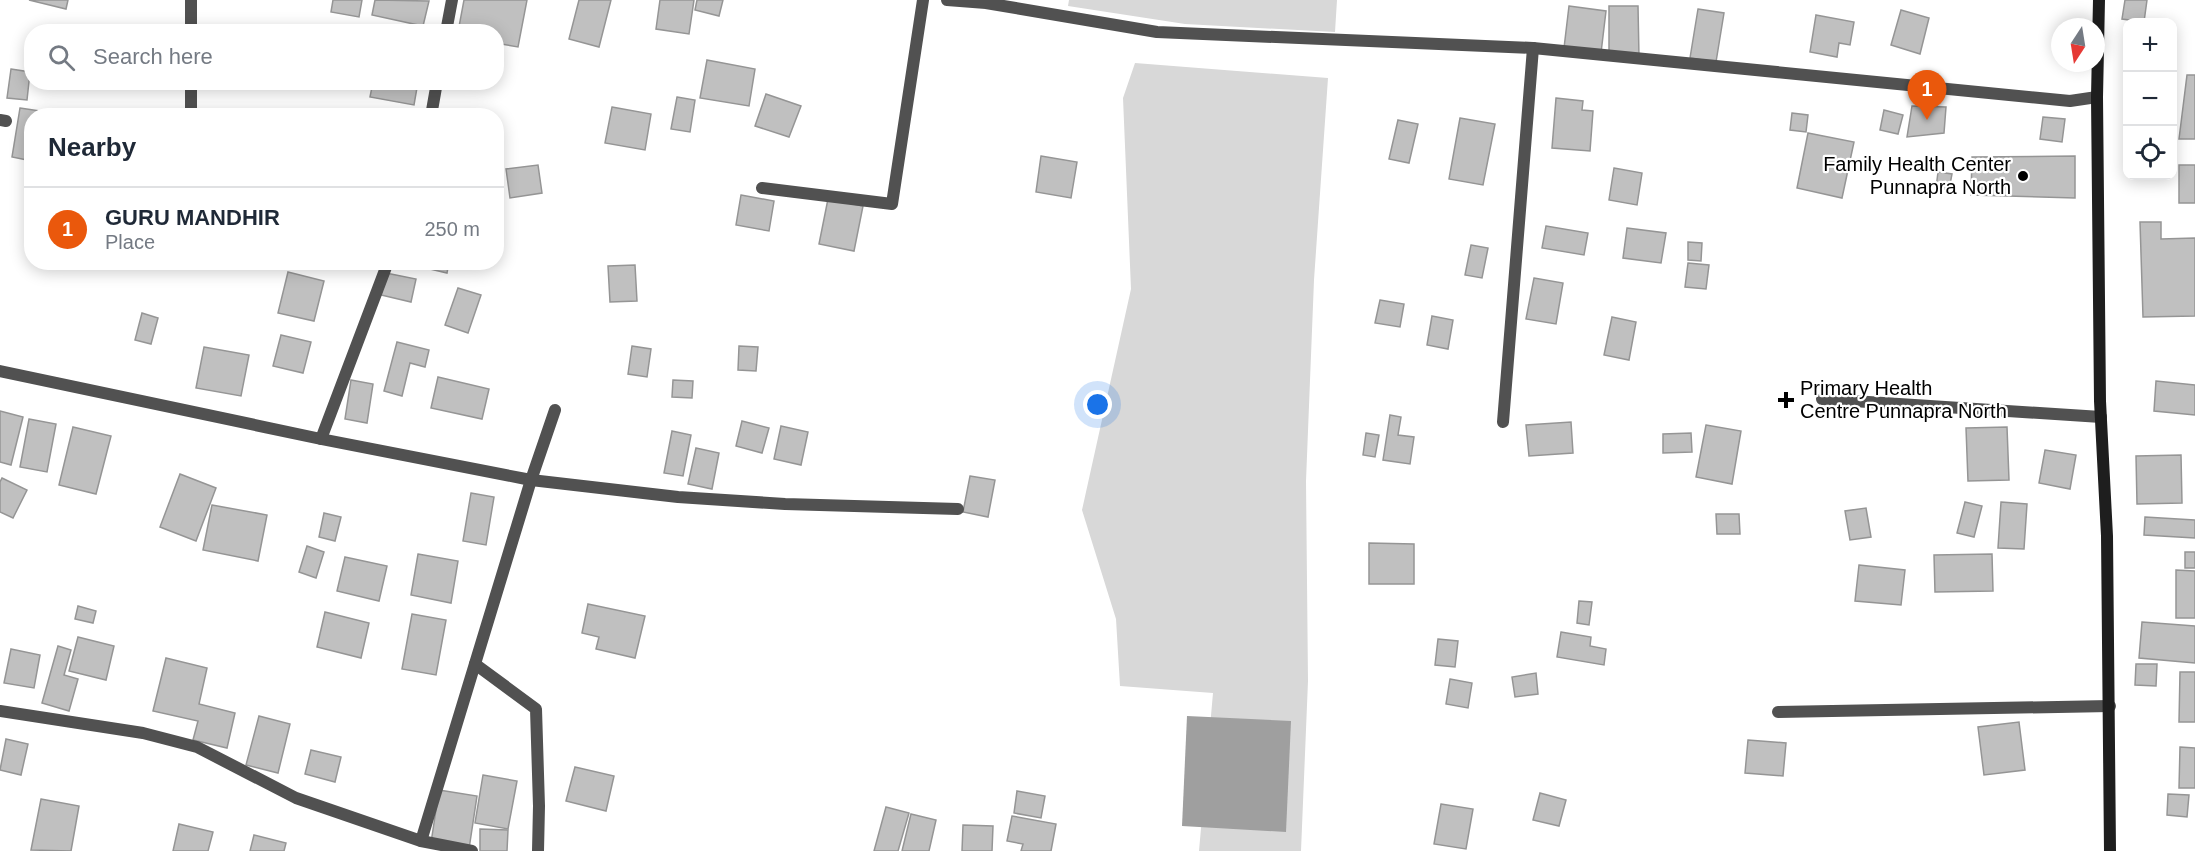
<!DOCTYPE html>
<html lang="en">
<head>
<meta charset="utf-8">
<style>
	:root { --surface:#fff; --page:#f6f6f7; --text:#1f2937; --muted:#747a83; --line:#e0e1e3; --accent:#ea580c }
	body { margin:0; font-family:Arial,sans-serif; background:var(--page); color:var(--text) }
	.controls { position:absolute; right:18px; top:18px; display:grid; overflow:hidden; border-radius:12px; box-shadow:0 3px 15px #0003 }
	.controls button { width:54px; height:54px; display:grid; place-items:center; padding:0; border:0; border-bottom:2px solid var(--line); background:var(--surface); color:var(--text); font:30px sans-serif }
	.compass { position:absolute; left:2051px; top:18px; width:54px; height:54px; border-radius:50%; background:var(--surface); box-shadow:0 3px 15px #0003; rotate:192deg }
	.you { position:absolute; left:1098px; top:405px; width:21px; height:21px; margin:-15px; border:4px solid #fff; border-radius:50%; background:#1a73e8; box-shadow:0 0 0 9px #1a73e833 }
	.badge { display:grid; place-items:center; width:39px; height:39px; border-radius:50%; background:var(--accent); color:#fff; font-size:20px; font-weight:700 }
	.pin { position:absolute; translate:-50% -50px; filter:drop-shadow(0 2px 3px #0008) }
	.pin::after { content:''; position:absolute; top:32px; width:21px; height:18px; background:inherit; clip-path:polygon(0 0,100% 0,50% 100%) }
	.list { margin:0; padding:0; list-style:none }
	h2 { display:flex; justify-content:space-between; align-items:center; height:78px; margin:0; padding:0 24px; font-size:26px }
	h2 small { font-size:20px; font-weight:400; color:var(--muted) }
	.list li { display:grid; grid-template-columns:39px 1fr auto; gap:18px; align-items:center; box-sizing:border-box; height:84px; padding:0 24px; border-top:2px solid var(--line) }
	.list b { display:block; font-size:22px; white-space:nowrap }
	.list p { margin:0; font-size:20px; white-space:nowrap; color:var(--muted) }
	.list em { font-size:20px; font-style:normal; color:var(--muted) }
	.icon { flex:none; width:33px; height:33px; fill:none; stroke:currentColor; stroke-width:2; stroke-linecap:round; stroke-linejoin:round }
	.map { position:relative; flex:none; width:2195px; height:851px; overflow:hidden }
	.search { position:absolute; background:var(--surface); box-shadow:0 3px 15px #0003; left:24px; top:24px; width:480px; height:66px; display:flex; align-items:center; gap:15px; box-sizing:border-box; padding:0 21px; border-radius:24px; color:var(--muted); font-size:22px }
	.panel { position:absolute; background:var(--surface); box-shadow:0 3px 15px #0003; left:24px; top:108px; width:480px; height:162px; border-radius:24px }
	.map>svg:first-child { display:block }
	.green { fill:#d8d8d8 }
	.water { fill:#9f9f9f }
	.building { fill:#c0c0c0; stroke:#959595; stroke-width:1.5 }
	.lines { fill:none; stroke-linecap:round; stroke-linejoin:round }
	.street { stroke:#515151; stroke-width:12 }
	.secondary { stroke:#1e1e1e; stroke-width:12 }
	.poi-dot { fill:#000; stroke:#fff; stroke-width:2 }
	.labels { text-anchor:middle; stroke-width:4.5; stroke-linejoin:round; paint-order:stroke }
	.poi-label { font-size:20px; fill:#000; stroke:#fff; text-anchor:end }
</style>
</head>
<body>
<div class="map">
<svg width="2195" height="851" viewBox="0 0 2195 851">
	<rect width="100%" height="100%" fill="#fff"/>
	<g class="green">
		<path d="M 1069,0 L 1337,0 L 1335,32 L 1185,24 L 1068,6 Z"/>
		<path d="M 1135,63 L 1328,78 L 1314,280 L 1306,481 L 1308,681 L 1301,851 L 1199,851 L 1213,693 L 1120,686 L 1116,619 L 1082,510 L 1131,289 L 1123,98 Z"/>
	</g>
	<path class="water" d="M 1187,716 L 1291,721 L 1286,832 L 1182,826 Z"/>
	<g class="building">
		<path d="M 29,0 L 68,0 L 66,9 Z"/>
		<path d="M 333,0 L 362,0 L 359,17 L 331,12 Z"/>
		<path d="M 375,0 L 429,1 L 423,26 L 372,15 Z"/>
		<path d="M 464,0 L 527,0 L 518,47 L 496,43 L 496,32 L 458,32 Z"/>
		<path d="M 579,0 L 611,0 L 599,47 L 569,39 Z"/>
		<path d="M 660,0 L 694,0 L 689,34 L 656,29 Z"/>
		<path d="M 697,0 L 723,0 L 719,16 L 695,10 Z"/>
		<path d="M 2125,0 L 2147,0 L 2144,22 L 2122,19 Z"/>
		<path d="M 1569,6 L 1606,11 L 1601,53 L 1564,48 Z"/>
		<path d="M 1609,6 L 1638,6 L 1639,57 L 1609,56 Z"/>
		<path d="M 1698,9 L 1724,13 L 1716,62 L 1690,58 Z"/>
		<path d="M 1901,10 L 1929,18 L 1920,54 L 1891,45 Z"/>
		<path d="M 1816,15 L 1854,22 L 1850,45 L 1839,43 L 1837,57 L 1810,52 Z"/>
		<path d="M 707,60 L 755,69 L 749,106 L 700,98 Z"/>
		<path d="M 11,69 L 30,72 L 27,100 L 7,98 Z"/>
		<path d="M 2187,75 L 2195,75 L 2195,139 L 2179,139 Z"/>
		<path d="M 373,82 L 418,82 L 414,105 L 370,97 Z"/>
		<path d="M 766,94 L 801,106 L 789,137 L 755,126 Z"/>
		<path d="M 677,97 L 695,100 L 690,132 L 671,129 Z"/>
		<path d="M 1556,98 L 1583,101 L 1582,110 L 1593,111 L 1590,151 L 1552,148 Z"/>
		<path d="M 1912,106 L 1946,107 L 1944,133 L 1907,137 Z"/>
		<path d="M 612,107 L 651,114 L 645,150 L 605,143 Z"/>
		<path d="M 20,108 L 54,113 L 53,116 L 32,116 L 32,161 L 12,157 Z"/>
		<path d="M 1884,110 L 1903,115 L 1898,134 L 1880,130 Z"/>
		<path d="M 1792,113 L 1808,115 L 1806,132 L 1790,130 Z"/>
		<path d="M 2043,117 L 2065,119 L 2062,142 L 2040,139 Z"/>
		<path d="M 1460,118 L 1495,124 L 1483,185 L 1449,179 Z"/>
		<path d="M 1398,120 L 1418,124 L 1409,163 L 1389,159 Z"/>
		<path d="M 1808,133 L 1854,142 L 1842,198 L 1797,188 Z"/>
		<path d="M 1041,156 L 1077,162 L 1071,198 L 1036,192 Z"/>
		<path d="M 2075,156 L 2075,198 L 1971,195 L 1972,157 Z"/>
		<path d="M 538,165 L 542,193 L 510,198 L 506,169 Z"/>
		<rect x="2179" y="165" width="16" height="38"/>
		<path d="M 1614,168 L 1642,173 L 1637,205 L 1609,200 Z"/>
		<path d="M 1938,172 L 1952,174 L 1949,190 L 1936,188 Z"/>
		<path d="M 741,195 L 774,201 L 769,231 L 736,225 Z"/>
		<path d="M 828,199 L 863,206 L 854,251 L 819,244 Z"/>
		<path d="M 2140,222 L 2161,222 L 2161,239 L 2195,238 L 2195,316 L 2143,317 Z"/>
		<path d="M 1546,226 L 1588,233 L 1584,255 L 1542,248 Z"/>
		<path d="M 1627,228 L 1666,233 L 1661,263 L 1623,258 Z"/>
		<path d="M 1688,242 L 1702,243 L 1701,261 L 1688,260 Z"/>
		<path d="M 1471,245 L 1488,248 L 1482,278 L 1465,275 Z"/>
		<path d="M 410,262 L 449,262 L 447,273 L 409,264 Z"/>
		<path d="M 1688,263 L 1709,265 L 1706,289 L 1685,287 Z"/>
		<path d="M 635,265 L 637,301 L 610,302 L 608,266 Z"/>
		<path d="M 288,272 L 324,281 L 314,321 L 278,313 Z"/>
		<path d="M 386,273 L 416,279 L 411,302 L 381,295 Z"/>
		<path d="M 1534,278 L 1563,283 L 1556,324 L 1526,319 Z"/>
		<path d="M 458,288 L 481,295 L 468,333 L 445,325 Z"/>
		<path d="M 1380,300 L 1404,304 L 1400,327 L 1375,323 Z"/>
		<path d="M 142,313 L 158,318 L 151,344 L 135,340 Z"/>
		<path d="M 1432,316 L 1453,320 L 1448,349 L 1427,345 Z"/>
		<path d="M 1612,317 L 1636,322 L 1629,360 L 1604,355 Z"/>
		<path d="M 281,335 L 311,342 L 303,373 L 273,366 Z"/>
		<path d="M 397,342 L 429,350 L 425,367 L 410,363 L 402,396 L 384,391 Z"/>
		<path d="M 632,346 L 651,349 L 647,377 L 628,374 Z"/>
		<path d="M 739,346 L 758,347 L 756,371 L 738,370 Z"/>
		<path d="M 204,347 L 249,355 L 241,396 L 196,388 Z"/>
		<path d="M 438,377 L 489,389 L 482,419 L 431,408 Z"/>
		<path d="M 351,380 L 373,384 L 367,423 L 345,419 Z"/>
		<path d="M 673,380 L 693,381 L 692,398 L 672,397 Z"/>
		<path d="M 2156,381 L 2195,385 L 2195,415 L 2154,411 Z"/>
		<path d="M 0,411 L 23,417 L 11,465 L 0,462 Z"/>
		<path d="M 1390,415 L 1401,417 L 1398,435 L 1414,437 L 1410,464 L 1383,460 Z"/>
		<path d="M 29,419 L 56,424 L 47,472 L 20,467 Z"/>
		<path d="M 742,421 L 769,428 L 762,453 L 736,446 Z"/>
		<path d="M 1571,422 L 1573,453 L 1529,456 L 1526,425 Z"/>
		<path d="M 1706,425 L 1741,431 L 1732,484 L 1696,477 Z"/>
		<path d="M 781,426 L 808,432 L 801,465 L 774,459 Z"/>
		<path d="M 73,427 L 111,436 L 96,494 L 59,485 Z"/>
		<path d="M 2007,427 L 2009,480 L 1968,481 L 1966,428 Z"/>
		<path d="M 672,431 L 691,435 L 683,476 L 664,473 Z"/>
		<path d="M 1366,433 L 1379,435 L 1375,457 L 1363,455 Z"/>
		<path d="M 1691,433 L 1692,452 L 1663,453 L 1663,434 Z"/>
		<path d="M 696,448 L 719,453 L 712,489 L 688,484 Z"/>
		<path d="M 2045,450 L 2076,455 L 2070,489 L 2039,483 Z"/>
		<path d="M 2181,455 L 2182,503 L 2137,504 L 2136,456 Z"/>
		<path d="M 180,474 L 216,488 L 196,541 L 160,527 Z"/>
		<path d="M 970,476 L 995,480 L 988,517 L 963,512 Z"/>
		<path d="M 2,478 L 27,490 L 13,518 L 0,512 L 0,482 Z"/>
		<path d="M 471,493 L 494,497 L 486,545 L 463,541 Z"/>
		<path d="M 1965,502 L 1982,506 L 1974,537 L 1957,533 Z"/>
		<path d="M 2001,502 L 2027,504 L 2024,549 L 1998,548 Z"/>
		<path d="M 212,505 L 267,515 L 258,561 L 203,550 Z"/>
		<path d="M 1866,508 L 1871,537 L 1850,540 L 1845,511 Z"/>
		<path d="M 324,513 L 341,517 L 335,541 L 319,537 Z"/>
		<path d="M 1716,514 L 1739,514 L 1740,534 L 1717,534 Z"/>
		<path d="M 2145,517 L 2195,520 L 2195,538 L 2144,535 Z"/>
		<path d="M 1369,543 L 1414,544 L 1414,584 L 1369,584 Z"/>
		<path d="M 307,546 L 324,552 L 316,578 L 299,572 Z"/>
		<rect x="2185" y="552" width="10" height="16"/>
		<path d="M 418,554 L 458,561 L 451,603 L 411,595 Z"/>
		<path d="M 1992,554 L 1993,591 L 1935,592 L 1934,555 Z"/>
		<path d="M 345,557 L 387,566 L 379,601 L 337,591 Z"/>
		<path d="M 1859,565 L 1905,570 L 1901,605 L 1855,601 Z"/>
		<path d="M 2176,570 L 2195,571 L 2195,618 L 2176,618 Z"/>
		<path d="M 1579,601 L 1592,602 L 1589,625 L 1577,623 Z"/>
		<path d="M 588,604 L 645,616 L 635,658 L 596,649 L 599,637 L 582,633 Z"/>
		<path d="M 78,606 L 96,611 L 93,623 L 75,619 Z"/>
		<path d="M 325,612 L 369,623 L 361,658 L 317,647 Z"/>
		<path d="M 412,614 L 446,620 L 436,675 L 402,669 Z"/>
		<path d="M 2142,622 L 2195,626 L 2195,663 L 2139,658 Z"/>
		<path d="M 1561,632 L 1591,637 L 1590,646 L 1606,649 L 1604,665 L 1557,657 Z"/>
		<path d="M 78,637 L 114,646 L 106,680 L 69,671 Z"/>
		<path d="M 1438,639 L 1458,641 L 1455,667 L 1435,665 Z"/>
		<path d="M 58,646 L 71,650 L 64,675 L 78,679 L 69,711 L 42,703 Z"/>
		<path d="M 11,649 L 40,655 L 34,688 L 4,683 Z"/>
		<path d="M 166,658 L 207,668 L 199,704 L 235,713 L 227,748 L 193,740 L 198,721 L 153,711 Z"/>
		<path d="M 2136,664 L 2157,664 L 2156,686 L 2135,685 Z"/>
		<path d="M 2180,672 L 2195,672 L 2195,722 L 2179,722 Z"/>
		<path d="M 1536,673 L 1538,694 L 1515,697 L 1512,677 Z"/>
		<path d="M 1450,679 L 1472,683 L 1468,708 L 1446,704 Z"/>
		<path d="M 259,716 L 290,724 L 278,773 L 246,765 Z"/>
		<path d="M 2019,722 L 2025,770 L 1984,775 L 1978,727 Z"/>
		<path d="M 6,739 L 28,744 L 21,775 L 0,770 Z"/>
		<path d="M 1748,740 L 1786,743 L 1783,776 L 1745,773 Z"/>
		<path d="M 2180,747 L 2195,748 L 2195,788 L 2179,788 Z"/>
		<path d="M 311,750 L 341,757 L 335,782 L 305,774 Z"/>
		<path d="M 575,767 L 614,776 L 606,811 L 566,801 Z"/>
		<path d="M 483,775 L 517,781 L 508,829 L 475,823 Z"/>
		<path d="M 439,790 L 477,796 L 469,849 L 431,843 Z"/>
		<path d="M 1017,791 L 1045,796 L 1041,818 L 1014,813 Z"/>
		<path d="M 1540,793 L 1566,800 L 1559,826 L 1533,820 Z"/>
		<path d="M 2168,794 L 2189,795 L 2187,817 L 2167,815 Z"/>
		<path d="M 41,799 L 79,806 L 71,851 L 31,850 Z"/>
		<path d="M 1441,804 L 1473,809 L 1466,849 L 1434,844 Z"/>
		<path d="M 886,807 L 909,813 L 898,851 L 874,851 Z"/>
		<path d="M 911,814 L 936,820 L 929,851 L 902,851 Z"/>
		<path d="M 1012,816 L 1056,824 L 1051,851 L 1021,851 L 1023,844 L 1007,841 Z"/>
		<path d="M 179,824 L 213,832 L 208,851 L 173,851 Z"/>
		<path d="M 963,825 L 993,826 L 992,851 L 962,851 Z"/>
		<path d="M 480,829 L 508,830 L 507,851 L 480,851 Z"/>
		<path d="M 254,835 L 286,843 L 284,851 L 250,851 Z"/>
	</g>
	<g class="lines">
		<g class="street">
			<path d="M 191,0 L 191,32"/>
			<path d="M 947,0 L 986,3 L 1157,32 L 1533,48 L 2070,101 L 2097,97"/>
			<path d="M 446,32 L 452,0"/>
			<path d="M 191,82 L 191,116"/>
			<path d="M 431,116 L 437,82"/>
			<path d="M 0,120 L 6,121"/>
			<path d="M 762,188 L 892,204 L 923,0"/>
			<path d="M 0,371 L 321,439 L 531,480 L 678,497 L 785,504 L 958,509"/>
			<path d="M 1822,399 L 2101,417"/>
			<path d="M 1503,422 L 1533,48"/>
			<path d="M 321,439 L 388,262"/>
			<path d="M 475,664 L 536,709 L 539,806 L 538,851"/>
			<path d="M 0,711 L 143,733 L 197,747 L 296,798 L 421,841 L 472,851"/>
			<path d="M 1778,712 L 2110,706"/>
			<path d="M 421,841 L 531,480 L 555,410"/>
		</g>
		<path class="secondary" d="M 2099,0 L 2097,97 L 2100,401 L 2107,536 L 2110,851"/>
	</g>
	<g class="poi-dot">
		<circle cx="2023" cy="176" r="6"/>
		<path d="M1783 391h6v6h6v6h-6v6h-6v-6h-6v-6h6z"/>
	</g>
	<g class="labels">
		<g class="poi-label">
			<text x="2011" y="171">Family Health Center<tspan x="2011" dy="23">Punnapra North</tspan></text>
			<text x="1800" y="395" text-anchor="start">Primary Health<tspan x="1800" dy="23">Centre Punnapra North</tspan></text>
		</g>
	</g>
</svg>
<div class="controls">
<button>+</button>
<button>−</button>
<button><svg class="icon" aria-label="locate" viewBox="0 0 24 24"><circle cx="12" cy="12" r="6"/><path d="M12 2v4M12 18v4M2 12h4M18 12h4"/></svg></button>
</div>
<svg class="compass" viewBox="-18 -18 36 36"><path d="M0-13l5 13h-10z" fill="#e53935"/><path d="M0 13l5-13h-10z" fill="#747a83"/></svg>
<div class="you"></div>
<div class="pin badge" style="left:1927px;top:120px">1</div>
<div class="search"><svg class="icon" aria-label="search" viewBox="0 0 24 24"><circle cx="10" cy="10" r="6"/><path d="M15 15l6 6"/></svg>Search here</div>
<section class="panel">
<h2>Nearby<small></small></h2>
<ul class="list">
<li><span class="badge">1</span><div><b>GURU MANDHIR</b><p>Place</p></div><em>250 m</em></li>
</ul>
</section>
</div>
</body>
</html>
